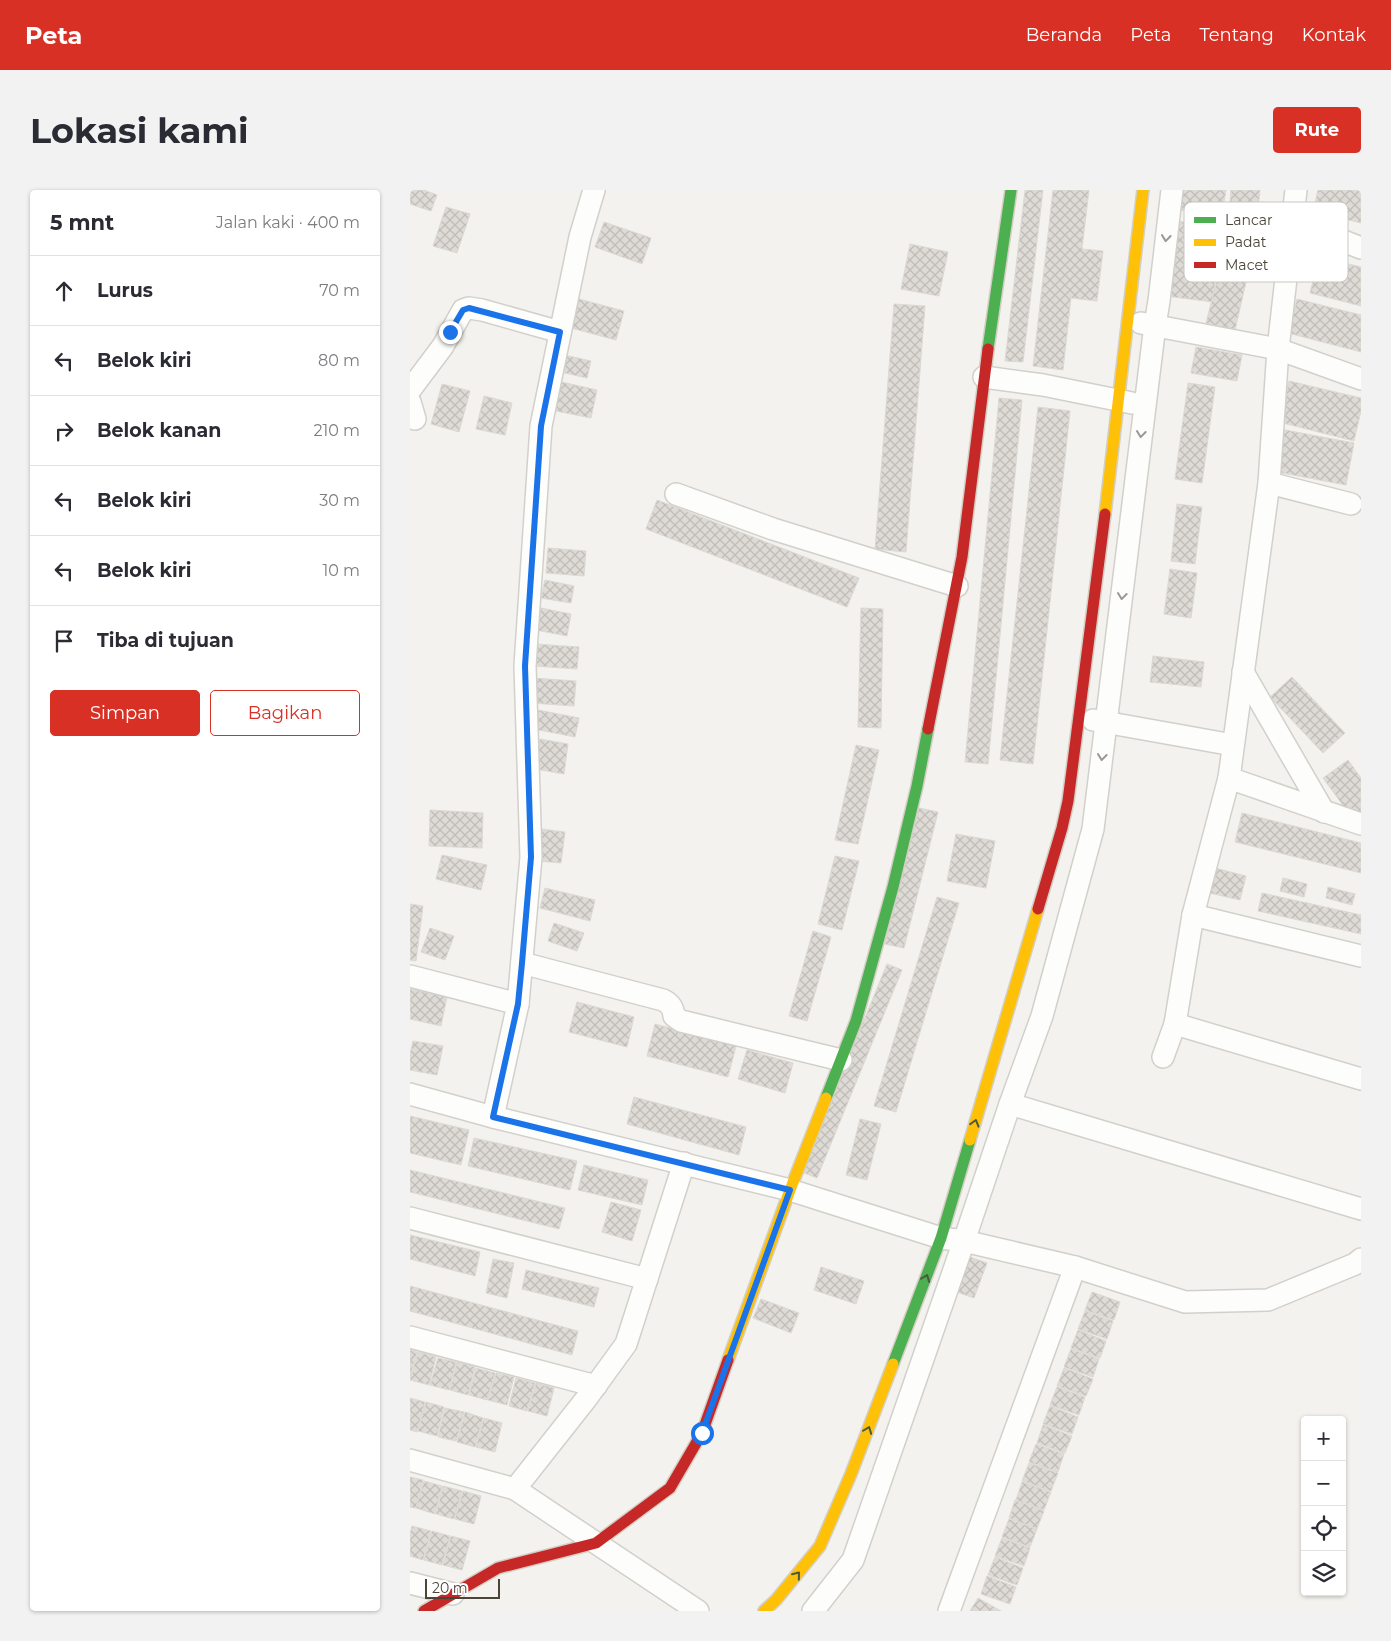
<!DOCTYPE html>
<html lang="id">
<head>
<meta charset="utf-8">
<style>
	:root { --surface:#fff; --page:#f2f2f3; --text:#2b2b33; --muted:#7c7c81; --line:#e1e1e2; --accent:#d93025 }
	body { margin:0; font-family:Montserrat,sans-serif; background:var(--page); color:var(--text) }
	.controls { position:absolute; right:15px; bottom:15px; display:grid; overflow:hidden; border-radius:5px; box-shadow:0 1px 4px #0004 }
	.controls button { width:45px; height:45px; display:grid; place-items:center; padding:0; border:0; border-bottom:1px solid var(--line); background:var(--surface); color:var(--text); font:25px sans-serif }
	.scale { position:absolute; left:15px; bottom:12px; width:75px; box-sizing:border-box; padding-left:5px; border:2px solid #4b4439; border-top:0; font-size:14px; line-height:18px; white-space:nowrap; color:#4b4439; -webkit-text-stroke:4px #fff; paint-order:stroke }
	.stop { position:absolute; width:15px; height:15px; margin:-11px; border:4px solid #1a73e8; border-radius:50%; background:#fff }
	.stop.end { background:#1a73e8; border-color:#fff; box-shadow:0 1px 5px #0008 }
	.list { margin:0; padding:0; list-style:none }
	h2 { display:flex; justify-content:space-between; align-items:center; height:65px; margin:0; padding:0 20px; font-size:21px }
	h2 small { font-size:16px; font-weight:400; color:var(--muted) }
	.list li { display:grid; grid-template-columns:32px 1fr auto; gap:15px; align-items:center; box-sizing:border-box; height:70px; padding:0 20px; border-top:1px solid var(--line) }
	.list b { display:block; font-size:19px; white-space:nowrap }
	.list em { font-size:16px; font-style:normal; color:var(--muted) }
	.actions { display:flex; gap:10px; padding:15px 20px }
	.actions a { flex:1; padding:11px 0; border:1px solid var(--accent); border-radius:5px; text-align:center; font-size:18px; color:var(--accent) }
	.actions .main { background:var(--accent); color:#fff }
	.icon { flex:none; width:28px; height:28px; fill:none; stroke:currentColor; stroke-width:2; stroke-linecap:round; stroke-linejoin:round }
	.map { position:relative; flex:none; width:951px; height:1421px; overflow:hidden; border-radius:5px }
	header { display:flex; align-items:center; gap:30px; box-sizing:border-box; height:70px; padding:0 25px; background:var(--accent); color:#fff }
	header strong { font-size:24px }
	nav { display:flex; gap:28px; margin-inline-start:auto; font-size:18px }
	.intro { display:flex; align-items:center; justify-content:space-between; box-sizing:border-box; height:120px; padding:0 30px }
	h1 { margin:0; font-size:35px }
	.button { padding:12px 22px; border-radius:5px; background:var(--accent); color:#fff; font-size:18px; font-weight:700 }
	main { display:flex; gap:30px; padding:0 30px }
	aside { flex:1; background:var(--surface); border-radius:5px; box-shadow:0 1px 4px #0004 }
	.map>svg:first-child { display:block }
	.building { fill:url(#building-cross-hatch); stroke:#dcd9d4 }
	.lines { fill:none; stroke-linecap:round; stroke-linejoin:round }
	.street-casing { stroke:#d2d0cb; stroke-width:24 }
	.fast-casing { stroke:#d3cfc5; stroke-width:14 }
	.slow-casing { stroke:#d3cfc5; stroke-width:14 }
	.jam-casing { stroke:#d3cfc5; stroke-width:14 }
	.street { stroke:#fdfdfc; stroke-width:21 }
	.fast { stroke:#4caf50; stroke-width:11 }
	.slow { stroke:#ffc107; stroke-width:11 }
	.jam { stroke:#c62828; stroke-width:11 }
	.oneway { stroke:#9b9791 }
	.oneway2 { stroke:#4b593e }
	.route { stroke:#1a73e8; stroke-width:6 }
	.key { fill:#fff; stroke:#c9c7c4; stroke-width:1 }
	.key-label { font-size:14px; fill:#4b4439 }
</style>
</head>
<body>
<header>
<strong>Peta</strong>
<nav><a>Beranda</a><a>Peta</a><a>Tentang</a><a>Kontak</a></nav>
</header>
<div class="intro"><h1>Lokasi kami</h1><a class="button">Rute</a></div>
<main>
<aside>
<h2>5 mnt<small>Jalan kaki · 400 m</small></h2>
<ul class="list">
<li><svg class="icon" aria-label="ahead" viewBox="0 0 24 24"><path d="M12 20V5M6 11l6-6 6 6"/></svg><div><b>Lurus</b></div><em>70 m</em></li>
<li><svg class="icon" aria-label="left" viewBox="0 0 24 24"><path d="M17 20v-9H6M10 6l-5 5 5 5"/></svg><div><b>Belok kiri</b></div><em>80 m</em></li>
<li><svg class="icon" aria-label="right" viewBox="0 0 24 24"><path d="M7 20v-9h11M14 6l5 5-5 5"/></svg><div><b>Belok kanan</b></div><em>210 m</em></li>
<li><svg class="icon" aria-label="left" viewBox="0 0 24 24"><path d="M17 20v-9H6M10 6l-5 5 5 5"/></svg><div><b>Belok kiri</b></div><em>30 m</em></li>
<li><svg class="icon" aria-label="left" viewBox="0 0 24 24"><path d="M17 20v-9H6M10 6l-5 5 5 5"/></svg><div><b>Belok kiri</b></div><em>10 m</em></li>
<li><svg class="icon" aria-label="arrive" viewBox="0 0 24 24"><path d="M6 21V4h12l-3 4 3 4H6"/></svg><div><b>Tiba di tujuan</b></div></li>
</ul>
<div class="actions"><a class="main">Simpan</a><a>Bagikan</a></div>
</aside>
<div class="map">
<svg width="951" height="1421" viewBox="0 0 951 1421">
	<defs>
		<pattern id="building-cross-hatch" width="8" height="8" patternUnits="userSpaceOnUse" patternTransform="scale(1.25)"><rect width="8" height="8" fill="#dedbd6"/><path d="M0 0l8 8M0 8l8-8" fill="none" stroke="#c0bdb8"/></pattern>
	</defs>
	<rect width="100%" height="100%" fill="#f4f2ee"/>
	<g class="building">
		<path d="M 0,0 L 14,0 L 27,5 L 21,21 L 0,14 Z"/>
		<path d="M 615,0 L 633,0 L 613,172 L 595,171 Z"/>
		<path d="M 643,0 L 679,0 L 672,59 L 693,61 L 687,111 L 661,108 L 653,180 L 623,176 Z"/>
		<path d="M 771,0 L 816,0 L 812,25 L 769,20 Z"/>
		<path d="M 821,0 L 850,0 L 843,69 L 815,67 Z"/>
		<path d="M 908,0 L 951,0 L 951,33 L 903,21 Z"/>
		<path d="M 36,17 L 60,24 L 47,63 L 23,56 Z"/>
		<path d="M 764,31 L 811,36 L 803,112 L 756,106 Z"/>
		<path d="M 194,32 L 241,48 L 232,74 L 185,57 Z"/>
		<path d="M 500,54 L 538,62 L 529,106 L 491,99 Z"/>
		<path d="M 909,67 L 951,77 L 951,116 L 900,103 Z"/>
		<path d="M 809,82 L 837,88 L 825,140 L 796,133 Z"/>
		<path d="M 169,109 L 214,121 L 206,150 L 161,138 Z"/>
		<path d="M 887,109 L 951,125 L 951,162 L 878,143 Z"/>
		<path d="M 484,114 L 515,116 L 496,362 L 465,359 Z"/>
		<path d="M 786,157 L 832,165 L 827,191 L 781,183 Z"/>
		<path d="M 150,164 L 181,171 L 177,188 L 146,181 Z"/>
		<path d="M 147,191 L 187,200 L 181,228 L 141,220 Z"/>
		<path d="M 879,191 L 951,208 L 951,221 L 944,251 L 869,232 Z"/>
		<path d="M 778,193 L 805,197 L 792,293 L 765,289 Z"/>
		<path d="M 32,194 L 60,201 L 49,242 L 21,234 Z"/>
		<path d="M 74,206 L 102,213 L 95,245 L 66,239 Z"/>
		<path d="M 589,208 L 612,210 L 578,574 L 555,572 Z"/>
		<path d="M 628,217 L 660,221 L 623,574 L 590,570 Z"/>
		<path d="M 870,239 L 944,253 L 936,295 L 862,281 Z"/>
		<path d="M 247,310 L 449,388 L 437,417 L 236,339 Z"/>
		<path d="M 767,314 L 792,317 L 785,374 L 761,371 Z"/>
		<path d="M 138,358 L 176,361 L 174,386 L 136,383 Z"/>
		<path d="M 760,379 L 787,383 L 781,428 L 754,424 Z"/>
		<path d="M 135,390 L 164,396 L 161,413 L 131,408 Z"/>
		<path d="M 131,418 L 161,424 L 157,446 L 126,440 Z"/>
		<path d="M 451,418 L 473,419 L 471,538 L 448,537 Z"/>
		<path d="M 125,454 L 169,457 L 167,479 L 124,476 Z"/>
		<path d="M 743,466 L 794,472 L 791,497 L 740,492 Z"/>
		<path d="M 882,487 L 935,543 L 913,563 L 860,507 Z"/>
		<path d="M 123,488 L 166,491 L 164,516 L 121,513 Z"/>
		<path d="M 128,520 L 169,528 L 165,547 L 124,539 Z"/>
		<path d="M 130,549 L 158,554 L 154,584 L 125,579 Z"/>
		<path d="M 446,555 L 469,560 L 448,654 L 425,650 Z"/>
		<path d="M 938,570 L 951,588 L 951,623 L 943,629 L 913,588 Z"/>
		<path d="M 509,618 L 528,622 L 494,758 L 475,754 Z"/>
		<path d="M 20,620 L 73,623 L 72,658 L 19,656 Z"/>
		<path d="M 832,623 L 951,653 L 951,683 L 825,652 Z"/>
		<path d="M 131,639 L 155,642 L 151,673 L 128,671 Z"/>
		<path d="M 546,644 L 585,651 L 576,698 L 537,691 Z"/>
		<path d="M 32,665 L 77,675 L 71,700 L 26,689 Z"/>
		<path d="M 425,666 L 449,671 L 432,740 L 408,734 Z"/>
		<path d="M 797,676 L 836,686 L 830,710 L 791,701 Z"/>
		<path d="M 873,688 L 897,694 L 894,707 L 870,701 Z"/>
		<path d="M 918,697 L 945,704 L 942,715 L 916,708 Z"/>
		<path d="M 135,698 L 185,710 L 180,731 L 130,718 Z"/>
		<path d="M 852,703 L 951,725 L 951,744 L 848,721 Z"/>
		<path d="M 527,707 L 549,713 L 486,922 L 464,916 Z"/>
		<path d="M 0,714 L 13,716 L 6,771 L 0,770 Z"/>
		<path d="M 144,733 L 174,743 L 167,761 L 138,751 Z"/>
		<path d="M 20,738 L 44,746 L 35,770 L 11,762 Z"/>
		<path d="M 403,741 L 421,747 L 397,831 L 379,826 Z"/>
		<path d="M 477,774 L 492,780 L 407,988 L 392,982 Z"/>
		<path d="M 0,799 L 37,807 L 31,836 L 0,829 Z"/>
		<path d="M 167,812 L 224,827 L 217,857 L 159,842 Z"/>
		<path d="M 245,834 L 326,856 L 318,887 L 237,866 Z"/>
		<path d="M 3,851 L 33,856 L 27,885 L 0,880 L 0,864 Z"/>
		<path d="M 337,860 L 383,873 L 375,903 L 328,889 Z"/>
		<path d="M 224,907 L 336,937 L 329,965 L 217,934 Z"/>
		<path d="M 0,926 L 59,940 L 51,975 L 0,963 Z"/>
		<path d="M 450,929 L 471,934 L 457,990 L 436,985 Z"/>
		<path d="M 64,948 L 167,971 L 160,1000 L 58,976 Z"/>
		<path d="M 174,975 L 238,990 L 232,1015 L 168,1000 Z"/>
		<path d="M 0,980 L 155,1018 L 149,1039 L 0,1002 Z"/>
		<path d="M 201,1012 L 231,1020 L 222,1051 L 192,1042 Z"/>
		<path d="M 0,1045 L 70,1062 L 65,1086 L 0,1069 Z"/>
		<path d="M 557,1066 L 577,1073 L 564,1108 L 544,1101 Z"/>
		<path d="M 83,1069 L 104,1073 L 97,1108 L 76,1103 Z"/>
		<path d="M 411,1077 L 454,1091 L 446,1114 L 404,1100 Z"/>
		<path d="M 116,1080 L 189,1098 L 184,1117 L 112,1099 Z"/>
		<path d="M 0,1096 L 168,1141 L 162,1165 L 0,1121 Z"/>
		<path d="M 682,1102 L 710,1112 L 704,1130 L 675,1120 Z"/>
		<path d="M 351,1109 L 389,1123 L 381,1143 L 343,1128 Z"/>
		<path d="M 675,1121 L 703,1131 L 697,1149 L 668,1139 Z"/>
		<path d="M 668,1140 L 696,1151 L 690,1168 L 661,1158 Z"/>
		<path d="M 661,1159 L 689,1169 L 683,1187 L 654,1177 Z"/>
		<path d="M 0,1160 L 7,1162 L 0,1187 Z"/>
		<path d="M 8,1162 L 26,1167 L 19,1195 L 0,1190 Z"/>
		<path d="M 28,1168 L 46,1172 L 39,1200 L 20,1195 Z"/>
		<path d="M 47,1172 L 65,1177 L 58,1205 L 40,1200 Z"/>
		<path d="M 66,1178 L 85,1183 L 77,1210 L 59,1205 Z"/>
		<path d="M 654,1178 L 683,1189 L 676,1206 L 647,1196 Z"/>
		<path d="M 86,1183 L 104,1187 L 97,1215 L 78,1210 Z"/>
		<path d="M 106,1188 L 125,1193 L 117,1221 L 99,1216 Z"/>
		<path d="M 126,1193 L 144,1198 L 137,1226 L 118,1221 Z"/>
		<path d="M 647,1197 L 675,1207 L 669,1225 L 640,1215 Z"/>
		<path d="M 0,1208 L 15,1212 L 7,1242 L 0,1240 Z"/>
		<path d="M 16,1212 L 34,1217 L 27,1246 L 8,1241 Z"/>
		<path d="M 640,1216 L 668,1227 L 662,1244 L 633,1234 Z"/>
		<path d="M 35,1218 L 54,1222 L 46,1251 L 28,1247 Z"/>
		<path d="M 55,1222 L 73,1228 L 65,1257 L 47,1252 Z"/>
		<path d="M 74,1228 L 92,1233 L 85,1262 L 66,1257 Z"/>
		<path d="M 633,1235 L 662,1246 L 655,1263 L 627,1253 Z"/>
		<path d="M 626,1254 L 654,1264 L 648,1282 L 619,1272 Z"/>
		<path d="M 619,1273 L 648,1283 L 641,1301 L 612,1291 Z"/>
		<path d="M 0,1287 L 13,1290 L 6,1318 L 0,1317 Z"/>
		<path d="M 14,1291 L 32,1296 L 25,1324 L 6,1318 Z"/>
		<path d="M 612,1292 L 641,1302 L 634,1320 L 606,1310 Z"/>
		<path d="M 33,1296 L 52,1301 L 44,1329 L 26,1324 Z"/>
		<path d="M 53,1301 L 71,1306 L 64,1334 L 45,1329 Z"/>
		<path d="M 605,1310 L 634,1321 L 627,1339 L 599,1328 Z"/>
		<path d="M 599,1329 L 627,1339 L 620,1357 L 592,1347 Z"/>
		<path d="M 2,1336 L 21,1341 L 13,1370 L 0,1366 L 0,1344 Z"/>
		<path d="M 22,1341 L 40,1346 L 32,1375 L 14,1370 Z"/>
		<path d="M 41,1346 L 60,1351 L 52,1380 L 33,1375 Z"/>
		<path d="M 592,1348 L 620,1358 L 614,1376 L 585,1366 Z"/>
		<path d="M 585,1367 L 613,1378 L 607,1395 L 578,1385 Z"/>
		<path d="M 577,1386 L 606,1397 L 600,1414 L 571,1404 Z"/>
		<path d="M 568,1408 L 591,1421 L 560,1421 Z"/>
	</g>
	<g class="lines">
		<defs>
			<g id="street">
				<path d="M 883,31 L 951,58"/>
				<path d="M 731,133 L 868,159 L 951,189"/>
				<path d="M 574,187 L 633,195 L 722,213"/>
				<path d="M 0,200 L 33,156 L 53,120 L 59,118 L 72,120 L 150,142"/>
				<path d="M 0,212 L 5,229"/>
				<path d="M 859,293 L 941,314"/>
				<path d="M 266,304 L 363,339 L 547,396"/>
				<path d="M 833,482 L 914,622"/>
				<path d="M 683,530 L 823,555"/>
				<path d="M 819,588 L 951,634"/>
				<path d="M 783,725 L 951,766"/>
				<path d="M 112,773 L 253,810 C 261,814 263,818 264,826 L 271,831 L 431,870"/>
				<path d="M 0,786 L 108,814 L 83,927"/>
				<path d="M 108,814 L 121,667 L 115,476 L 131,236 L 170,47 L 184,0"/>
				<path d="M 765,834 L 951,889"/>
				<path d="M 753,867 L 765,834 L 783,725 L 819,588 L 859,293 L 868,159 L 886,0"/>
				<path d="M 0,904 L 83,927 L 380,1000 L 531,1048 L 554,1051 L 665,1077 L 775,1112 L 858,1110 L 945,1074 L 951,1069"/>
				<path d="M 600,914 L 951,1019"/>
				<path d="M 0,1028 L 237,1089"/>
				<path d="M 0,1147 L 186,1196"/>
				<path d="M 0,1270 L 105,1299 L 288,1421"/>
				<path d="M 105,1299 L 176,1209 L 216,1154 L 274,973"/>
				<path d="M 0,1393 L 43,1404"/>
				<path d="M 403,1421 L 443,1370 L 554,1051 L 600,914 L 632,826 L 683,639 L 745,135 L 749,111 L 762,0"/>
				<path d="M 539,1421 L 665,1077"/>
			</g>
			<g id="fast">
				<path d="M 578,159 L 601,0"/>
				<path d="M 416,908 L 446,831 L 483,697 L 507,596 L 518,539"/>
				<path d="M 483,1174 L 531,1048 L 560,950"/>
			</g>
			<g id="slow">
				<path d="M 695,324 L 733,0"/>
				<path d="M 560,950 L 628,719"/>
				<path d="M 318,1170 L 380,1000 L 416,908"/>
				<path d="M 354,1421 L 366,1410 L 410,1356 L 441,1284 L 483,1174"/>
			</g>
			<g id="jam">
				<path d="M 518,539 L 552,367 L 578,159"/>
				<path d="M 628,719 L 652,638 L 658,611 L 695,324"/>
				<path d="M 14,1421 L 88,1378 L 186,1353 L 260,1298 L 292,1243 L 318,1170"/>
			</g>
		</defs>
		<use href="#street" class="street-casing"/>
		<use href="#fast" class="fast-casing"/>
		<use href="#slow" class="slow-casing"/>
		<use href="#jam" class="jam-casing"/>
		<use href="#street" class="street"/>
		<use href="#fast" class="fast"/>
		<use href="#slow" class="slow"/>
		<use href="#jam" class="jam"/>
	</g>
	<defs><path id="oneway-chevron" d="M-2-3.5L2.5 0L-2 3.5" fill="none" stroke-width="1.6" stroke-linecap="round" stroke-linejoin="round" transform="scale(1.25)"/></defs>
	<g class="oneway">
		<use href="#oneway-chevron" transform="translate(756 48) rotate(96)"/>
		<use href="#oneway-chevron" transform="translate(731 244) rotate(97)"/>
		<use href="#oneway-chevron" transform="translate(712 406) rotate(97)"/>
		<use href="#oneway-chevron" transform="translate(692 567) rotate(97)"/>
	</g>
	<g class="oneway2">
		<use href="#oneway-chevron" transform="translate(565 933) rotate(-74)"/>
		<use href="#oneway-chevron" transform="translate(516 1088) rotate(-69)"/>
		<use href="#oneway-chevron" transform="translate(458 1240) rotate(-69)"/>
		<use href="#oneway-chevron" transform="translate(387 1385) rotate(-51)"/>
	</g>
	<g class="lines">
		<path class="route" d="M 40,142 L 53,120 L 59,118 L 150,142 L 131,236 L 115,476 L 121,667 L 112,773 L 108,814 L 83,927 L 380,1000 L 292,1243"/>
	</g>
	<rect x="774" y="12" width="164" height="80" rx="8" class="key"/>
	<rect x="784" y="27" width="22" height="6" fill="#4caf50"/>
	<rect x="784" y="49" width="22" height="7" fill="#ffc107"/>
	<rect x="784" y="72" width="22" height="6" fill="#c62828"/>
	<g class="key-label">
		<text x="815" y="35">Lancar</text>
		<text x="815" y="57">Padat</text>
		<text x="815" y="80">Macet</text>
	</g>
</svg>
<div class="controls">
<button>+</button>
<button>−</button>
<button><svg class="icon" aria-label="locate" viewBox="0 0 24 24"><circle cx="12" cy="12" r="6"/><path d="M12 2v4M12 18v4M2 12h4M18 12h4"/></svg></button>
<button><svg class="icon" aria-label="layers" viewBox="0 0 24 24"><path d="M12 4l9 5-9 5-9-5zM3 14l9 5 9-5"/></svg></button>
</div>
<div class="scale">20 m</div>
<div class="stop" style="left:292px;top:1243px"></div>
<div class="stop end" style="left:40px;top:142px"></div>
</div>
</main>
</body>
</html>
